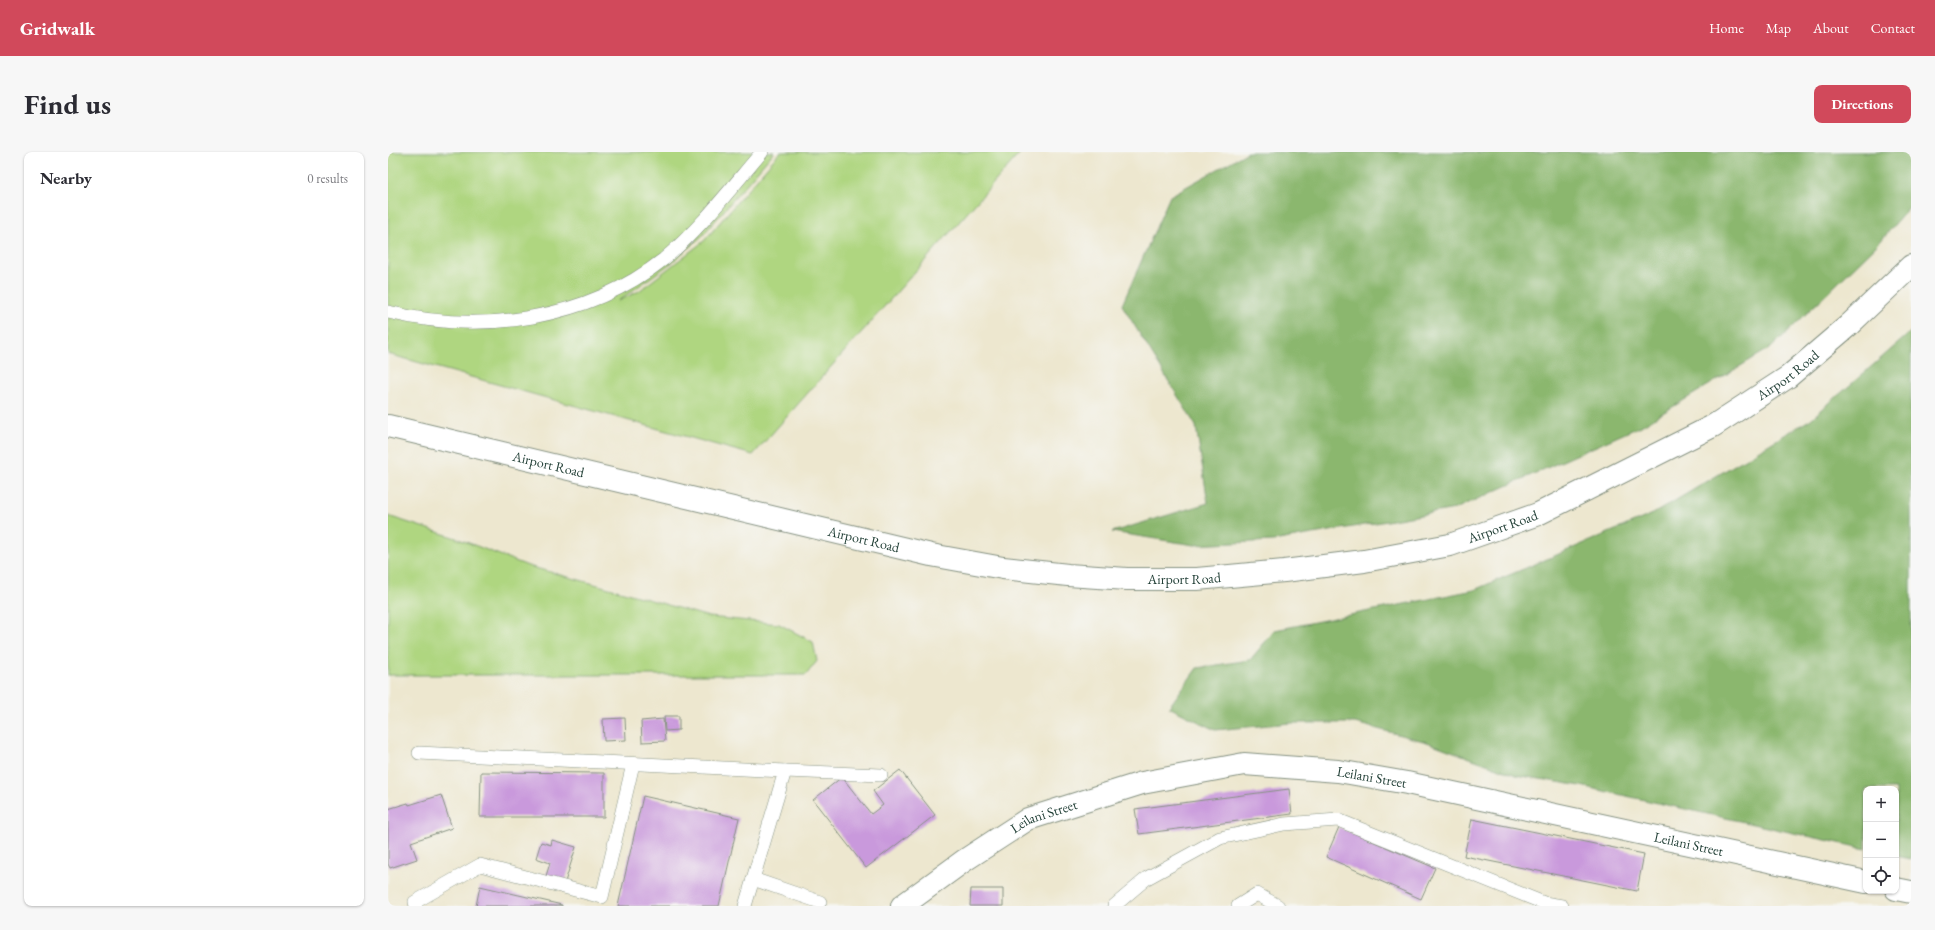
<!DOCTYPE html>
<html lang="en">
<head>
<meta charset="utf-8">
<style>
	:root { --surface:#fff; --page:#f7f7f7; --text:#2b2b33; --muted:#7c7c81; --line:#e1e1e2; --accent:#d1495b }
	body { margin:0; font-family:"EB Garamond",serif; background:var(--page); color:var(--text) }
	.controls { position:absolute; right:12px; bottom:12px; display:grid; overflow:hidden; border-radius:8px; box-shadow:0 1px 3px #0004 }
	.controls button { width:36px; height:36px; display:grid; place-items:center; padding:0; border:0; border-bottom:1px solid var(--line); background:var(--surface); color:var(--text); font:20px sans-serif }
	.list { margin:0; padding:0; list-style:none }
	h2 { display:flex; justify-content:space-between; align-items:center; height:52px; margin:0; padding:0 16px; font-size:17px }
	h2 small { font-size:13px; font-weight:400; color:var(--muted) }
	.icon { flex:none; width:22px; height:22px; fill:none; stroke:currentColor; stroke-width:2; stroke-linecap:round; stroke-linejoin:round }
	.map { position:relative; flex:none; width:1523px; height:754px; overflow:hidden; border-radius:8px }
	header { display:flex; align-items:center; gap:24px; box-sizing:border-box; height:56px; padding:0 20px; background:var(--accent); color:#fff }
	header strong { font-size:19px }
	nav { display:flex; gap:22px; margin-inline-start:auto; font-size:14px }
	.intro { display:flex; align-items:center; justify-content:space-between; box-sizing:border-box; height:96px; padding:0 24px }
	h1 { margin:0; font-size:28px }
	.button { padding:10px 18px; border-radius:8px; background:var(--accent); color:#fff; font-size:14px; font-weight:700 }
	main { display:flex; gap:24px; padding:0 24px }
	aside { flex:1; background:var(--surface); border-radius:8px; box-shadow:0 1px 3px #0004 }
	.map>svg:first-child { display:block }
	.green { fill:#afd680; stroke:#678a5a }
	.forest { fill:#8bb76e; stroke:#557a51 }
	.building { fill:#c999dc }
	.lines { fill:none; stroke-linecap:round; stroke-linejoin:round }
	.service-casing { stroke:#869282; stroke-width:14 }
	.tertiary-casing { stroke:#869282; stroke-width:24 }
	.service { stroke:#fff; stroke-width:13 }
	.tertiary { stroke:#fff; stroke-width:22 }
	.labels { text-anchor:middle; stroke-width:3; stroke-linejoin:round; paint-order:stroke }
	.street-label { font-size:14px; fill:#1f3d34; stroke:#f6f6f2 }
</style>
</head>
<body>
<header>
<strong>Gridwalk</strong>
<nav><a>Home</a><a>Map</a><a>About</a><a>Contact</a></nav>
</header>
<div class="intro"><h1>Find us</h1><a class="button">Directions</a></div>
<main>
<aside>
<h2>Nearby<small>0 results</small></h2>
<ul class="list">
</ul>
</aside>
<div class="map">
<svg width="1523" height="754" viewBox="0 0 1523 754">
	<rect width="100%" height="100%" fill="#f6f6f2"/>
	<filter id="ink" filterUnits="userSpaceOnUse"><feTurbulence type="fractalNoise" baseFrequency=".025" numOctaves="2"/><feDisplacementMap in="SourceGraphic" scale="8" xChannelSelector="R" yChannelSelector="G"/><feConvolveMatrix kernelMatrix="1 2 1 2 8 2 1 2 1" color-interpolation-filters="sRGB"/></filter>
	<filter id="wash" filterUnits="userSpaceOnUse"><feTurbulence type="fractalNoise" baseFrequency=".012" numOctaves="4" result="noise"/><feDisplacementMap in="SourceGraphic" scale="16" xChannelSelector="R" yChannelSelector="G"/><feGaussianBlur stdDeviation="0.9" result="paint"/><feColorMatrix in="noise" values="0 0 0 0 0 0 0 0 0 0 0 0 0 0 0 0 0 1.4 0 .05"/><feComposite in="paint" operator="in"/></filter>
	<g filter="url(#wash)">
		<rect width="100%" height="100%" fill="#ede7cf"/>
		<g class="green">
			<path d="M 0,0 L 386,0 L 314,84 L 283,111 L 230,149 L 251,139 L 316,89 L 392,0 L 633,0 L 365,303 L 0,202 Z"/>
			<path d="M 0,364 L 68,386 L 140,414 L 232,439 L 321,465 L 391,472 L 425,490 L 429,509 L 418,523 L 0,523 Z"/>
		</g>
		<g class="forest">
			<path d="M 860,0 L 1523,0 L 1523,53 L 1491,91 L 1384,195 L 1253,274 L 1067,357 L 885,389 L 806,393 L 724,380 L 820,351 L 808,274 L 734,153 L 782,44 Z"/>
			<path d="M 1523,180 L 1523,707 L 1508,704 L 1508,637 L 1478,637 L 1478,697 L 1193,634 L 1128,623 L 1039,590 L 967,571 L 903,571 L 827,578 L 781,555 L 809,516 L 862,508 L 887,478 L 1086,438 L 1265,362 L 1423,267 Z"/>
		</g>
		<g id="blocks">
			<g class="building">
				<path d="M 276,564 L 291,564 L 291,578 L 277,579 Z"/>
				<path d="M 237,566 L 238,588 L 216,589 L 215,567 Z"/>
				<path d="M 275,567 L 277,589 L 254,590 L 253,569 Z"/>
				<path d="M 512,618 L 547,663 L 478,716 L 425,648 L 454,625 L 483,662 L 495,653 L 485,639 Z"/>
				<path d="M 93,620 L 216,621 L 216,665 L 92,665 Z"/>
				<path d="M 901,637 L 904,662 L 751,682 L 747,657 Z"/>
				<path d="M 53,643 L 64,676 L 23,690 L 29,707 L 2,716 L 0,712 L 0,657 L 20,651 L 21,653 Z"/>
				<path d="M 255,644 L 351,666 L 331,754 L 230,754 Z"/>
				<path d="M 1084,667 L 1256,702 L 1249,739 L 1076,704 Z"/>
				<path d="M 951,675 L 1047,716 L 1033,747 L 938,705 Z"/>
				<path d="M 164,688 L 188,695 L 177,730 L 158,724 L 162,711 L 148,706 L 153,690 L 163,693 Z"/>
				<path d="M 92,734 L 174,753 L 174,754 L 88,754 Z"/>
				<path d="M 583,737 L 615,737 L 615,754 L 582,754 Z"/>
			</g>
		</g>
	</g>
	<g filter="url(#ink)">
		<use href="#blocks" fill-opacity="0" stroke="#869282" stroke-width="1"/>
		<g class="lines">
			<defs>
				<g id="service">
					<path d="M 0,160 C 93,183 199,168 276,107 C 313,76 343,36 374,0"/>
					<path d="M 31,601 L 397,619 L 357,754"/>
					<path d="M 397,619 L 493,623"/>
					<path d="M 365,727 L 432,750"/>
					<path d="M 28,754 L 27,750 L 92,713 L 214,745 L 245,612"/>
					<path d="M 726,754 L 759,726 L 832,686 L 896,672 L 950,668 L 1156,751 L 1174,754"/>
					<path d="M 850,754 L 869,742 L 890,754"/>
				</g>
				<g id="tertiary">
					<path id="s1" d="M 0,274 L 543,403 L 615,416 L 680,423 L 739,427 L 809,427 L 896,419 L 976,409 L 1062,393 L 1150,362 L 1325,274 L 1400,225 L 1461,173 L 1523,114"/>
					<path d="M 1508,737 L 1523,740"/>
					<path id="s2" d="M 514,754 L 577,708 L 640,667 L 754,631 L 856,612 L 950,619 L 1019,631 L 1478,730"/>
				</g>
			</defs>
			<use href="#service" class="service-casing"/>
			<use href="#tertiary" class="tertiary-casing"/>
			<use href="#service" class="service"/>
			<use href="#tertiary" class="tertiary"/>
		</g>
	</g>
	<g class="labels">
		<g class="street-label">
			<text dy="5" stroke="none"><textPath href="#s1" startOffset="1461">Airport Road</textPath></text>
			<text dy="5" stroke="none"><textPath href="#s1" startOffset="165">Airport Road</textPath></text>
			<text dy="5" stroke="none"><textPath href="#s1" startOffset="1137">Airport Road</textPath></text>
			<text dy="5" stroke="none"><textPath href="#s1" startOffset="489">Airport Road</textPath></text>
			<text dy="5" stroke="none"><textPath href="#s1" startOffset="813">Airport Road</textPath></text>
			<text dy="5" stroke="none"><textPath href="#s2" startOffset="505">Leilani Street</textPath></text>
			<text dy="5" stroke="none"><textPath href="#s2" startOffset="169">Leilani Street</textPath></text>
			<text dy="5" stroke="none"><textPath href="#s2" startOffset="829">Leilani Street</textPath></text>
		</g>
	</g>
</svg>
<div class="controls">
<button>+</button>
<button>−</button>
<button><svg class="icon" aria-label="locate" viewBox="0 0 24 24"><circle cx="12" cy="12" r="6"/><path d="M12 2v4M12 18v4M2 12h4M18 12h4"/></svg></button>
</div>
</div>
</main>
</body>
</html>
